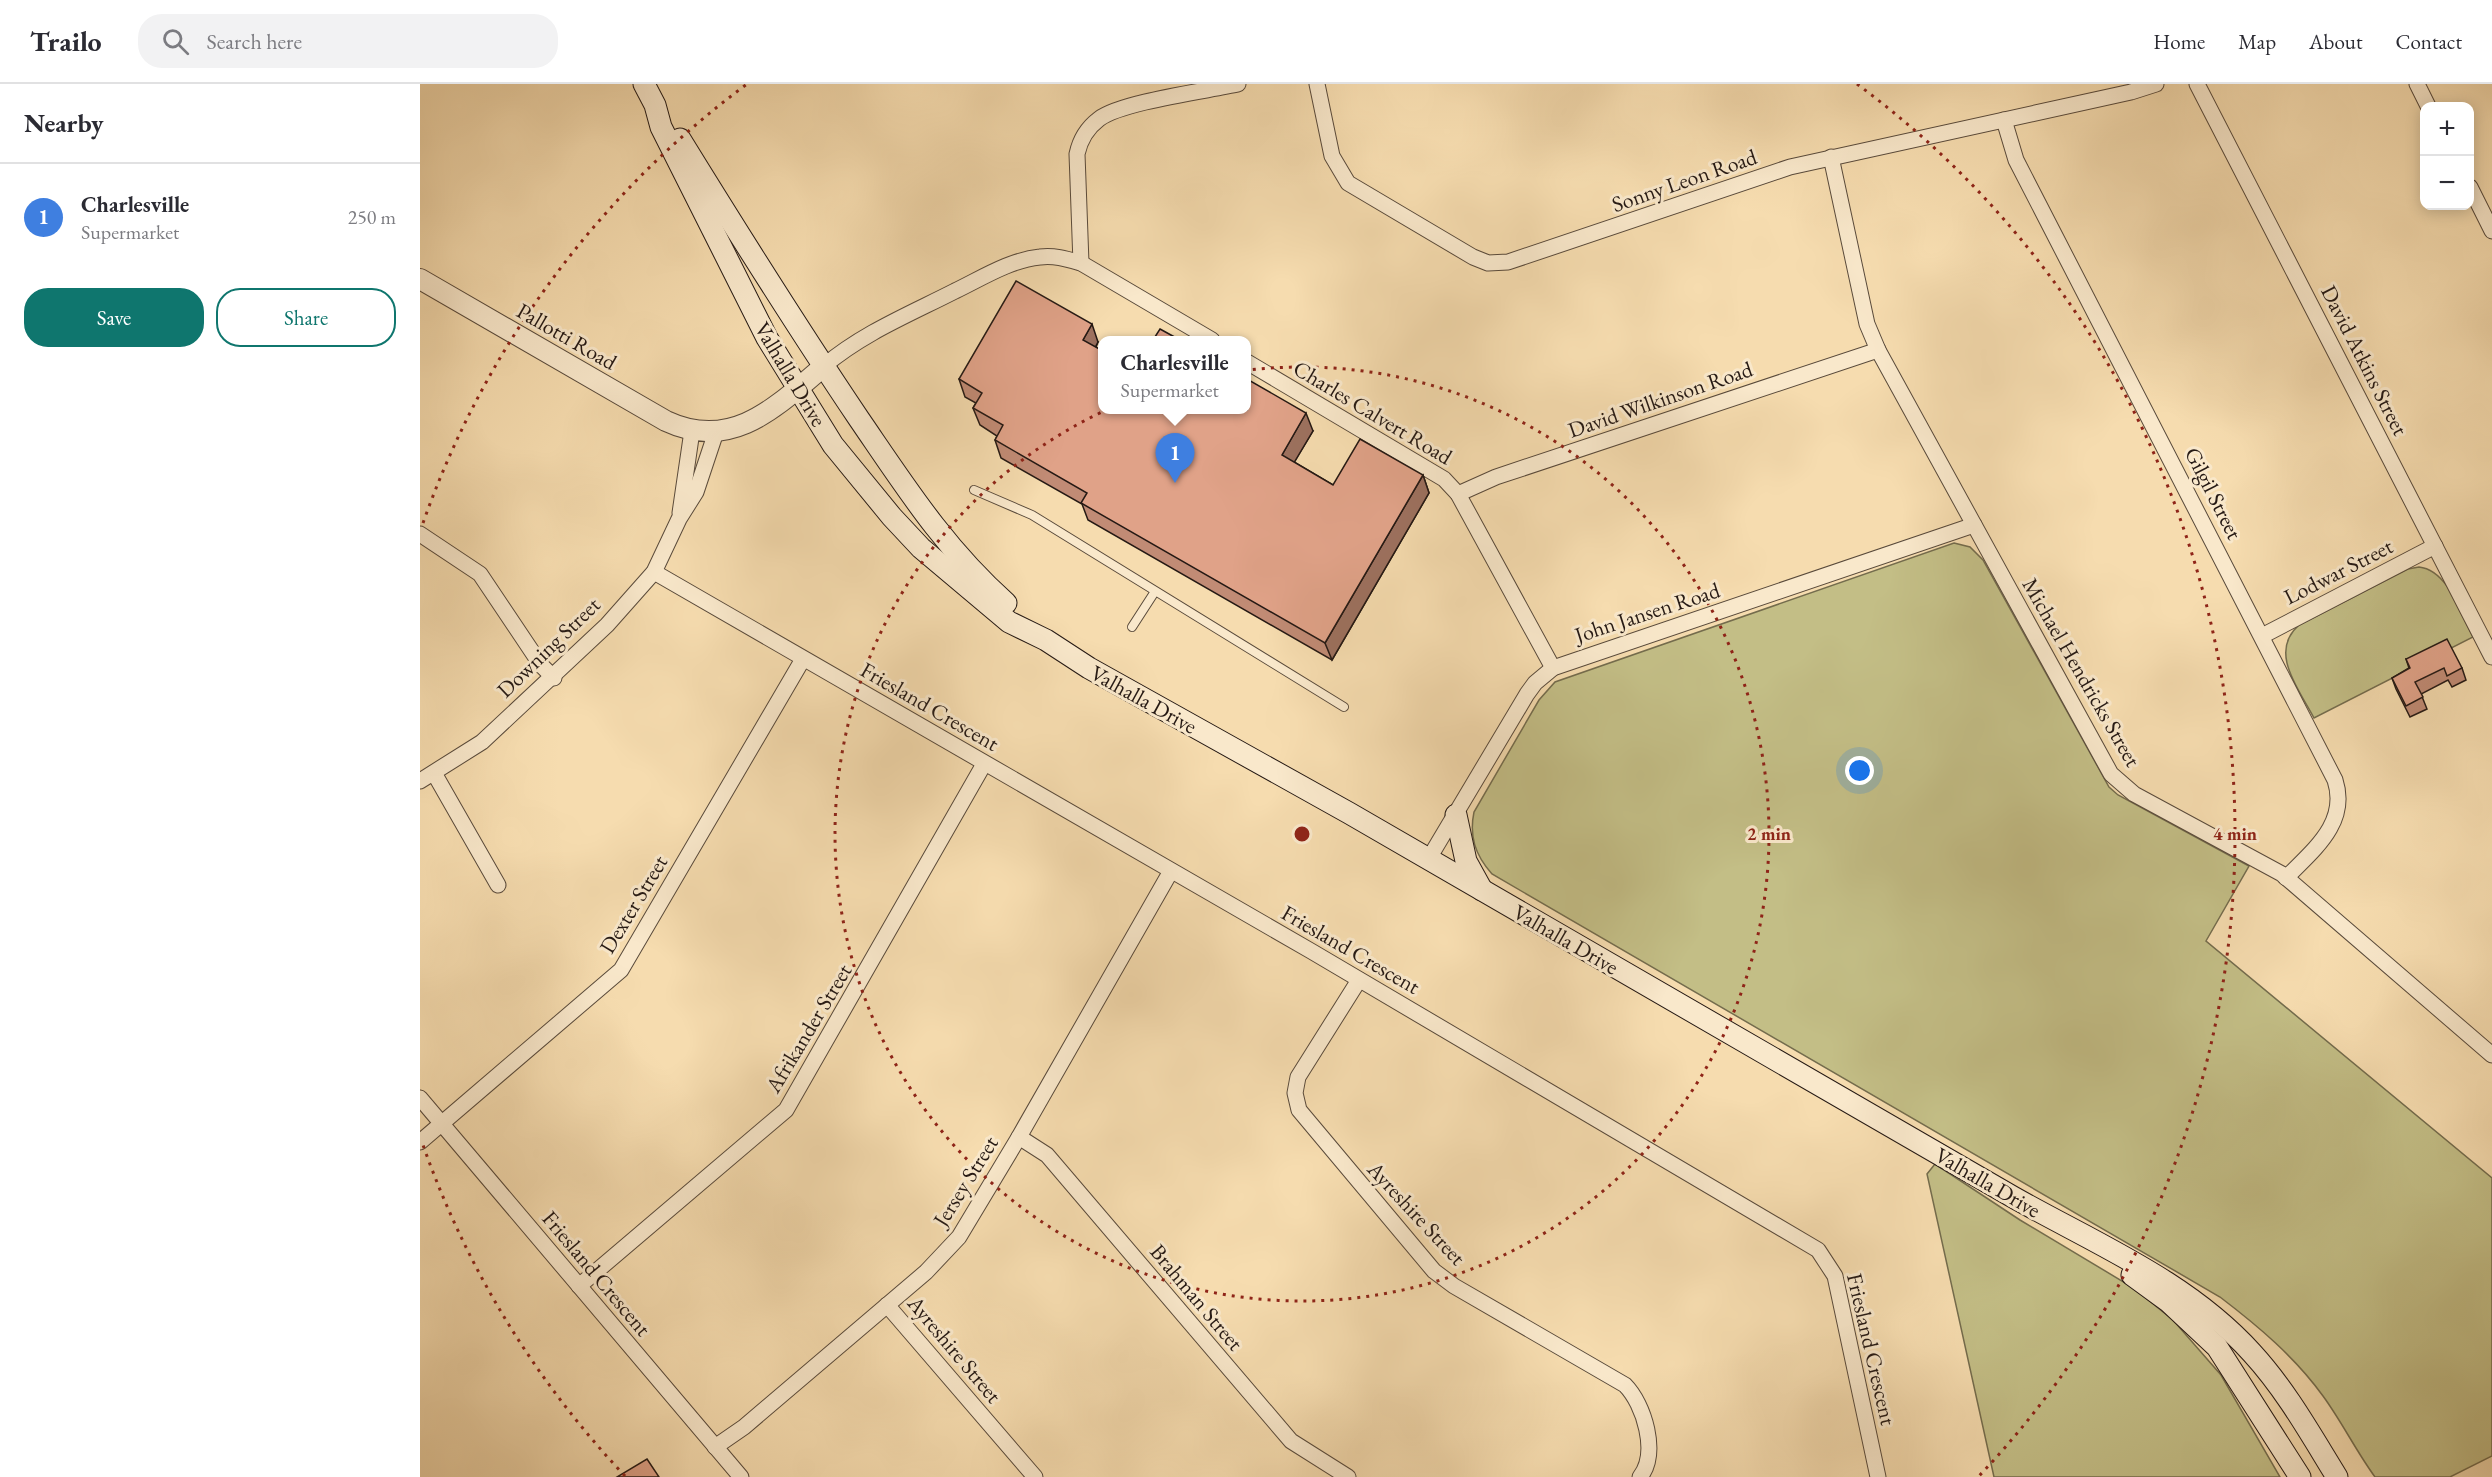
<!DOCTYPE html>
<html lang="en">
<head>
<meta charset="utf-8">
<style>
	:root { --surface:#fff; --page:#f2f2f3; --text:#2b2b33; --muted:#7c7c81; --line:#e1e1e2; --accent:#0f766e }
	body { margin:0; font-family:"EB Garamond",serif; background:var(--page); color:var(--text) }
	.controls { position:absolute; right:18px; top:18px; display:grid; overflow:hidden; border-radius:12px; box-shadow:0 3px 15px #0003 }
	.controls button { width:54px; height:54px; display:grid; place-items:center; padding:0; border:0; border-bottom:2px solid var(--line); background:var(--surface); color:var(--text); font:30px sans-serif }
	.you { position:absolute; left:1440px; top:687px; width:21px; height:21px; margin:-15px; border:4px solid #fff; border-radius:50%; background:#1a73e8; box-shadow:0 0 0 9px #1a73e833 }
	.badge { display:grid; place-items:center; width:39px; height:39px; border-radius:50%; background:var(--accent); color:#fff; font-size:20px; font-weight:700 }
	.pin { position:absolute; translate:-50% -50px; filter:drop-shadow(0 2px 3px #0008) }
	.pin::after { content:''; position:absolute; top:32px; width:21px; height:18px; background:inherit; clip-path:polygon(0 0,100% 0,50% 100%) }
	.popup { position:absolute; left:678px; top:252px; width:153px; height:78px; box-sizing:border-box; display:grid; place-content:center; border-radius:12px; background:var(--surface); filter:drop-shadow(0 2px 4px #0005); font-size:20px; white-space:nowrap; color:var(--muted) }
	.popup b { font-size:22px; color:var(--text) }
	.popup::after { content:''; position:absolute; left:50%; top:100%; margin-left:-12px; border:12px solid transparent; border-top-color:var(--surface) }
	.list { margin:0; padding:0; list-style:none }
	h2 { display:flex; justify-content:space-between; align-items:center; height:78px; margin:0; padding:0 24px; font-size:26px }
	h2 small { font-size:20px; font-weight:400; color:var(--muted) }
	.list li { display:grid; grid-template-columns:39px 1fr auto; gap:18px; align-items:center; box-sizing:border-box; height:108px; padding:0 24px; border-top:2px solid var(--line) }
	.list b { display:block; font-size:22px; white-space:nowrap }
	.list p { margin:0; font-size:20px; white-space:nowrap; color:var(--muted) }
	.list em { font-size:20px; font-style:normal; color:var(--muted) }
	.actions { display:flex; gap:12px; padding:18px 24px }
	.actions a { flex:1; padding:14px 0; border:2px solid var(--accent); border-radius:24px; text-align:center; font-size:21px; color:var(--accent) }
	.actions .main { background:var(--accent); color:#fff }
	.icon { flex:none; width:33px; height:33px; fill:none; stroke:currentColor; stroke-width:2; stroke-linecap:round; stroke-linejoin:round }
	.map { position:relative; flex:none; width:2072px; height:1393px; overflow:hidden }
	header { display:flex; align-items:center; gap:36px; box-sizing:border-box; height:84px; padding:0 30px; background:var(--surface); border-bottom:2px solid var(--line) }
	header strong { font-size:28px }
	nav { display:flex; gap:33px; margin-inline-start:auto; font-size:21px }
	.search { width:420px; height:54px; background:var(--page); display:flex; align-items:center; gap:15px; box-sizing:border-box; padding:0 21px; border-radius:24px; color:var(--muted); font-size:22px }
	main { display:flex }
	aside { flex:1; background:var(--surface) }
	.map>svg:first-child { display:block }
	.green { fill:#c3be86; stroke:#746c4d; stroke-width:1.5 }
	.lines { fill:none; stroke-linecap:round; stroke-linejoin:round }
	.service-casing { stroke:#594a3b; stroke-width:10 }
	.minor-casing { stroke:#594a3b; stroke-width:17 }
	.tertiary-casing { stroke:#594a3b; stroke-width:22 }
	.secondary-casing { stroke:#251914; stroke-width:23 }
	.service { stroke:#f9e8cb; stroke-width:8 }
	.minor { stroke:#f9e8cb; stroke-width:15 }
	.tertiary { stroke:#f9e8cb; stroke-width:20 }
	.secondary { stroke:#f9e8cb; stroke-width:21 }
	.wall { fill:#c18b75; stroke:#251914; stroke-width:1.5 }
	.shaded-wall { fill:#9d715f; stroke:#251914; stroke-width:1.5 }
	.building { fill:#e0a288; stroke:#251914; stroke-width:1.5 }
	.ring { fill:none; stroke:#8f2418; stroke-width:3; stroke-dasharray:3 6 }
	.labels { text-anchor:middle; stroke-width:6; stroke-linejoin:round; paint-order:stroke }
	.street-label { font-size:22px; fill:#251914; stroke:#f9e8cb }
	.centre { fill:#8f2418; stroke:#f9e8cb; stroke-width:3 }
	.ring-label { font-size:18px; text-anchor:middle; font-weight:bold; fill:#8f2418; stroke:#f9e8cb; stroke-width:6; stroke-linejoin:round; paint-order:stroke }
</style>
</head>
<body>
<header>
<strong>Trailo</strong>
<div class="search"><svg class="icon" aria-label="search" viewBox="0 0 24 24"><circle cx="10" cy="10" r="6"/><path d="M15 15l6 6"/></svg>Search here</div>
<nav><a>Home</a><a>Map</a><a>About</a><a>Contact</a></nav>
</header>
<main>
<aside>
<h2>Nearby<small></small></h2>
<ul class="list">
<li><span class="badge" style="background:#3f7fe0">1</span><div><b>Charlesville</b><p>Supermarket</p></div><em>250 m</em></li>
</ul>
<div class="actions"><a class="main">Save</a><a>Share</a></div>
</aside>
<div class="map">
<svg width="2072" height="1393" viewBox="0 0 2072 1393">
	<rect width="100%" height="100%" fill="#f6dcaf"/>
	<filter id="stains"><feTurbulence type="fractalNoise" baseFrequency=".00333" numOctaves="4"/><feColorMatrix values="0 0 0 0 .2 0 0 0 0 .09 0 0 0 0 .02 0 0 0 .5 -.17"/></filter>
	<radialGradient id="worn" r=".72"><stop offset=".6" stop-color="#630" stop-opacity="0"/><stop offset="1" stop-color="#630" stop-opacity=".3"/></radialGradient>
	<g class="green">
		<path d="M 1534,459 L 1550,463 L 1563,476 L 1689,703 L 1698,711 L 1829,782 L 1786,857 L 2072,1094 L 2072,1372 L 2030,1393 L 1955,1393 C 1936,1367 1922,1338 1903,1312 C 1875,1273 1838,1242 1800,1213 L 1072,790 C 1055,771 1049,752 1054,728 L 1119,616 L 1135,598 Z"/>
		<path d="M 1999,483 C 2028,486 2041,530 2053,553 L 1894,634 C 1879,605 1848,568 1879,541 L 1988,485 Z"/>
		<path d="M 1515,1080 L 1600,1136 L 1712,1203 L 1753,1236 L 1801,1291 L 1860,1393 L 1574,1393 L 1507,1090 Z"/>
	</g>
	<g class="lines">
		<defs>
			<g id="service">
				<path d="M 554,406 L 612,431 L 924,623"/>
				<path d="M 712,543 L 734,509"/>
			</g>
			<g id="minor">
				<path d="M 897,0 L 912,72 L 928,99 L 1053,173 L 1068,179 L 1088,178 L 1370,83 L 1711,8 L 1736,0"/>
				<path d="M 1777,0 L 2072,573"/>
				<path d="M 1997,0 L 2008,22"/>
				<path d="M 1584,36 L 1596,76 L 1915,696 C 1929,739 1893,766 1866,794"/>
				<path d="M 1411,73 L 1447,240 L 1458,266 L 1691,690 L 1714,710 L 1862,790 L 2072,971"/>
				<path d="M 2050,103 L 2072,147"/>
				<path d="M 661,179 L 657,70 C 660,56 667,44 679,35 C 701,18 786,7 818,0"/>
				<path d="M 827,278 L 1024,395 L 1038,410 L 1133,584"/>
				<path d="M 404,282 C 443,249 490,230 535,207 C 562,194 590,176 620,173 C 634,171 647,175 661,179 L 792,256"/>
				<path d="M 1038,410 L 1076,393 L 1458,266"/>
				<path d="M 260,429 L 272,347"/>
				<path d="M 0,450 L 60,490 L 121,581 L 134,594"/>
				<path d="M 234,488 L 891,867 L 1398,1166 L 1415,1192 L 1458,1393"/>
				<path d="M 1842,552 L 2015,462"/>
				<path d="M 14,689 L 78,801"/>
				<path d="M 0,697 L 62,658 L 187,541 L 234,488 L 259,435 L 276,408 L 296,348"/>
				<path d="M 1008,776 L 1107,610 L 1115,599 L 1133,584 L 1554,441"/>
				<path d="M 939,896 L 878,993 L 875,1009 L 879,1026 L 1014,1187 L 1034,1202 L 1205,1301 C 1224,1320 1239,1369 1220,1393"/>
				<path d="M 0,1014 L 321,1393"/>
				<path d="M 599,1053 L 627,1071 L 871,1357 L 928,1393"/>
				<path d="M 0,1058 L 201,886 L 383,575"/>
				<path d="M 159,1202 L 366,1026 L 564,680"/>
				<path d="M 467,1221 L 615,1393"/>
				<path d="M 295,1363 L 324,1343 L 506,1188 L 539,1153 L 599,1053 L 751,787"/>
			</g>
			<path id="tertiary" d="M 0,195 L 246,337 C 312,368 356,323 404,282"/>
			<g id="secondary">
				<path d="M 224,0 L 235,21 L 241,43 L 347,254 L 413,361 L 472,433 L 501,464 L 589,538 L 626,556 L 669,584 L 929,729 L 1593,1113 C 1676,1160 1767,1197 1832,1269 C 1866,1306 1891,1351 1917,1393"/>
				<path d="M 260,55 C 318,149 377,243 439,335 C 485,402 524,464 586,519"/>
				<path d="M 1036,731 L 1046,777 L 1062,806"/>
				<path d="M 1712,1191 L 1749,1218 L 1797,1263 L 1880,1393"/>
			</g>
		</defs>
		<use href="#service" class="service-casing"/>
		<use href="#minor" class="minor-casing"/>
		<use href="#tertiary" class="tertiary-casing"/>
		<use href="#secondary" class="secondary-casing"/>
		<use href="#service" class="service"/>
		<use href="#minor" class="minor"/>
		<use href="#tertiary" class="tertiary"/>
		<use href="#secondary" class="secondary"/>
	</g>
	<g class="wall">
		<path d="M 678,258 L 676,263 L 683,326 L 893,347 L 874,378 L 913,401 L 1003,391 L 1009,409 L 912,576 L 668,436 L 662,420 L 581,374 L 575,356 L 577,352 L 560,341 L 553,324 L 556,319 L 545,313 L 539,295 Z"/>
		<path d="M 1986,575 L 2042,584 L 2046,596 L 2032,603 L 2028,596 L 2001,610 L 2007,625 L 1990,633 L 1976,605 L 1972,594 L 1989,584 Z"/>
	</g>
	<g class="shaded-wall">
		<path d="M 672,240 L 678,258 L 670,273 L 663,256 Z"/>
		<path d="M 886,329 L 893,347 L 868,389 L 862,371 Z"/>
		<path d="M 1003,391 L 1009,409 L 912,576 L 905,559 Z"/>
	</g>
	<g class="building">
		<path d="M 596,197 L 672,240 L 663,256 L 683,267 L 683,326 L 827,326 L 827,295 L 886,329 L 862,371 L 913,401 L 940,355 L 1003,391 L 905,559 L 661,419 L 667,409 L 575,356 L 583,341 L 553,324 L 562,309 L 539,295 Z"/>
		<path d="M 740,245 L 760,256 L 733,256 Z"/>
		<path d="M 2027,555 L 2042,584 L 2027,592 L 2024,584 L 1995,598 L 2003,613 L 1986,622 L 1972,594 L 1990,584 L 1986,575 Z"/>
		<path d="M 227,1375 L 239,1393 L 197,1393 Z"/>
	</g>
	<g class="ring">
		<circle cx="882" cy="750" r="467"/>
		<path d="M205 1392A933 933 0 0 1 3 1061M3 439A933 933 0 0 1 327 0M1437 0A933 933 0 0 1 1559 1392"/>
	</g>
	<g class="labels">
		<g class="street-label">
			<text transform="translate(1264 96) rotate(-19)" y="8">Sonny Leon Road</text>
			<text transform="translate(147 252) rotate(30)" y="8">Pallotti Road</text>
			<text transform="translate(1945 276) rotate(63)" y="8">David Atkins Street</text>
			<text transform="translate(371 290) rotate(59)" y="8">Valhalla Drive</text>
			<text transform="translate(1240 315) rotate(-19)" y="8">David Wilkinson Road</text>
			<text transform="translate(953 328) rotate(31)" y="8">Charles Calvert Road</text>
			<text transform="translate(1794 409) rotate(63)" y="8">Gilgil Street</text>
			<text transform="translate(1918 487) rotate(-27)" y="8">Lodwar Street</text>
			<text transform="translate(1227 528) rotate(-18)" y="8">John Jansen Road</text>
			<text transform="translate(128 563) rotate(-44)" y="8">Downing Street</text>
			<text transform="translate(1662 588) rotate(60)" y="8">Michael Hendricks Street</text>
			<text transform="translate(724 615) rotate(29)" y="8">Valhalla Drive</text>
			<text transform="translate(510 622) rotate(30)" y="8">Friesland Crescent</text>
			<text transform="translate(213 820) rotate(-59)" y="8">Dexter Street</text>
			<text transform="translate(1146 855) rotate(30)" y="8">Valhalla Drive</text>
			<text transform="translate(931 865) rotate(30)" y="8">Friesland Crescent</text>
			<text transform="translate(388 944) rotate(-59)" y="8">Afrikander Street</text>
			<text transform="translate(545 1097) rotate(-58)" y="8">Jersey Street</text>
			<text transform="translate(1568 1098) rotate(30)" y="8">Valhalla Drive</text>
			<text transform="translate(997 1129) rotate(47)" y="8">Ayreshire Street</text>
			<text transform="translate(177 1189) rotate(50)" y="8">Friesland Crescent</text>
			<text transform="translate(777 1213) rotate(50)" y="8">Brahman Street</text>
			<text transform="translate(535 1265) rotate(50)" y="8">Ayreshire Street</text>
			<text transform="translate(1452 1265) rotate(77)" y="8">Friesland Crescent</text>
		</g>
	</g>
	<circle cx="882" cy="750" r="9" class="centre"/>
	<g class="ring-label">
		<text x="1349" y="756">2 min</text>
		<text x="1815" y="756">4 min</text>
	</g>
	<rect width="100%" height="100%" filter="url(#stains)"/>
	<rect width="100%" height="100%" fill="url(#worn)"/>
</svg>
<div class="controls">
<button>+</button>
<button>−</button>
</div>
<div class="you"></div>
<div class="pin badge" style="left:755px;top:399px;background:#3f7fe0">1</div>
<div class="popup"><b>Charlesville</b>Supermarket</div>
</div>
</main>
</body>
</html>
